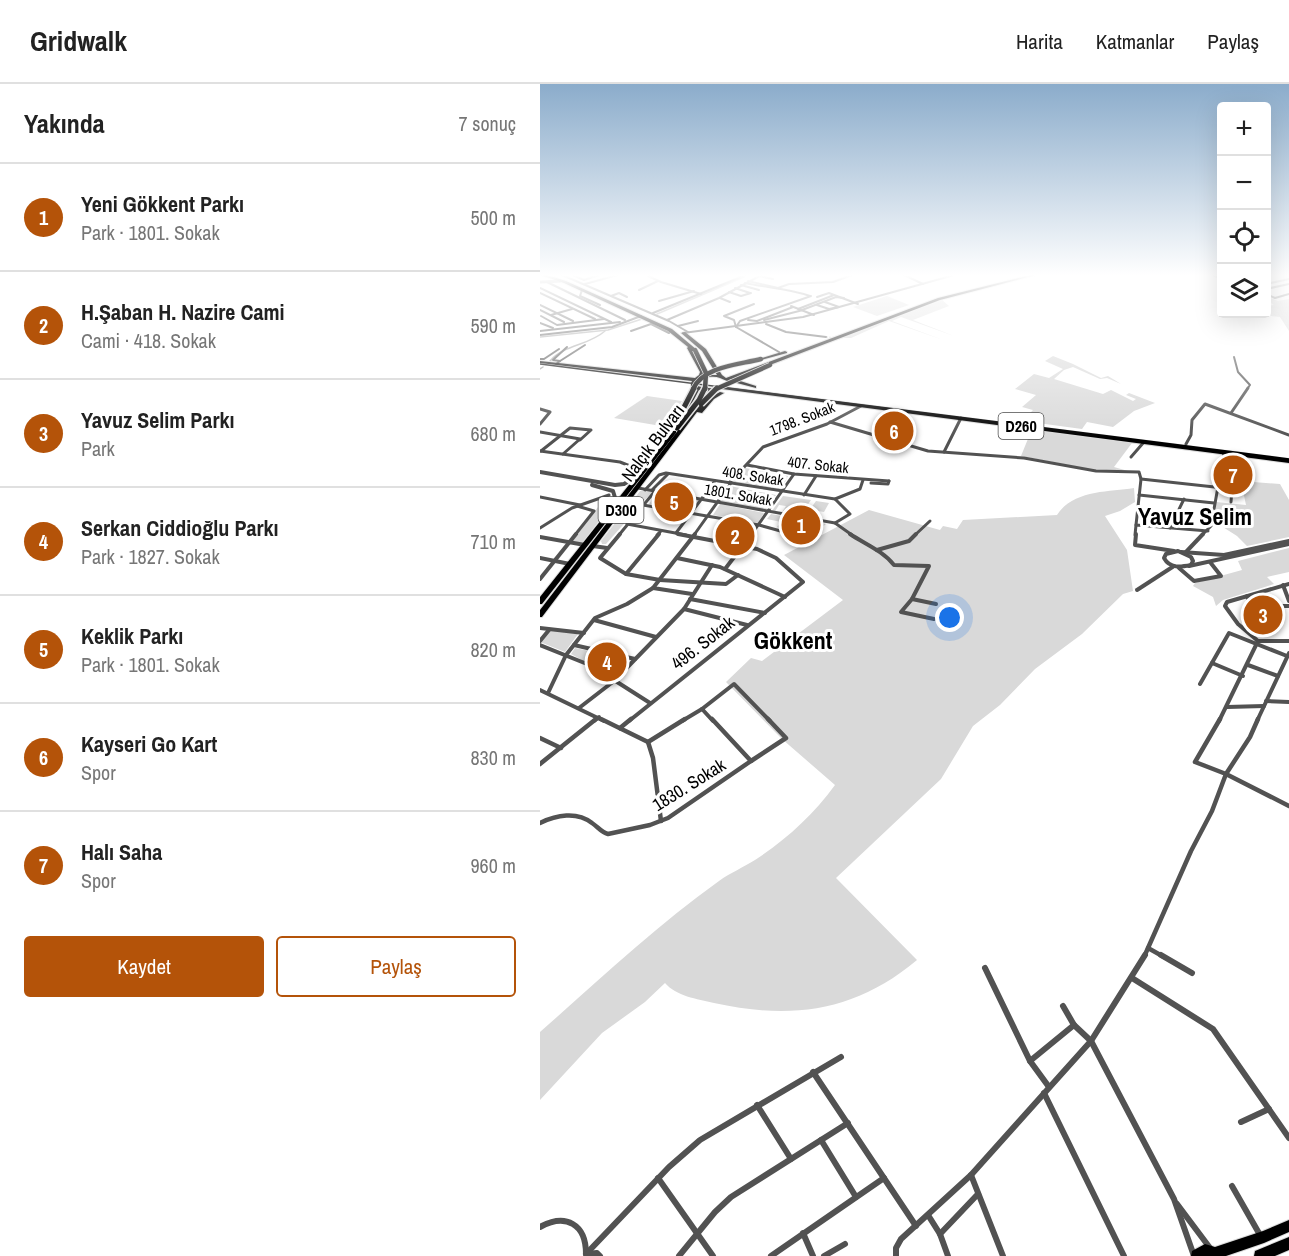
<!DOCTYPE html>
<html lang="tr">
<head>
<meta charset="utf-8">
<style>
	:root { --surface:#fff; --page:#f2f2f2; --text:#222; --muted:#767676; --line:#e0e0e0; --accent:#b45309 }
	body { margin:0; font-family:"Archivo Narrow",sans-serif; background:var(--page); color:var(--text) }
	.controls { position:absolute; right:18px; top:18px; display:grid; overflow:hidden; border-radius:6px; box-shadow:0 6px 24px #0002 }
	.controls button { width:54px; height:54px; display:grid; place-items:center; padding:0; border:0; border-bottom:2px solid var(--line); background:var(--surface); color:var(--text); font:30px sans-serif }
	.you { position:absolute; left:410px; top:534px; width:21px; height:21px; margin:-15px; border:4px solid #fff; border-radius:50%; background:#1a73e8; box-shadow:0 0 0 9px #1a73e833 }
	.badge { display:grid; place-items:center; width:39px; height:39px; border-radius:50%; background:var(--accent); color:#fff; font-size:20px; font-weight:700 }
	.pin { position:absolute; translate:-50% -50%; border:3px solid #fff; box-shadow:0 2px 6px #0006 }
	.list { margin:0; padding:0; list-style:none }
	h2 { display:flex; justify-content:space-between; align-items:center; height:78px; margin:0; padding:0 24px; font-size:26px }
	h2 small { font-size:20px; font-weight:400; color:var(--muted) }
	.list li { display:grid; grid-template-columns:39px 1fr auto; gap:18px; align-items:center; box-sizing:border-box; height:108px; padding:0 24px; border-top:2px solid var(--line) }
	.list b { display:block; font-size:22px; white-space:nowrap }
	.list p { margin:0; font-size:20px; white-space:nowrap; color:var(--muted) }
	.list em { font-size:20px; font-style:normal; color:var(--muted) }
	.actions { display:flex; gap:12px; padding:18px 24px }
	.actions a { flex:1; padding:14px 0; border:2px solid var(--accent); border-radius:6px; text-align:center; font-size:21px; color:var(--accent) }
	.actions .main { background:var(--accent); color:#fff }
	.icon { flex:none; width:33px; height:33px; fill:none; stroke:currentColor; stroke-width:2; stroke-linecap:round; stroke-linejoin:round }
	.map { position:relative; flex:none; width:749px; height:1172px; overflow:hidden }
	header { display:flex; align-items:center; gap:36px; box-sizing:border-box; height:84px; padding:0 30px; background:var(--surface); border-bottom:2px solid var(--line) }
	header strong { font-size:28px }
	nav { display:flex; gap:33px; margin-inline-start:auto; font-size:21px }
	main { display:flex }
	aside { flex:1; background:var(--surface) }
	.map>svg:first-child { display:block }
	.green { fill:#d9d9d9 }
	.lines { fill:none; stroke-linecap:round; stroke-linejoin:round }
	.stream { stroke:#a0a0a0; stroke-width:1.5 }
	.minor-tunnel { stroke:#d9d9d9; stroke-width:2; stroke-dasharray:2 1; stroke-linecap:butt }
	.trunk-casing { stroke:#dbdbdb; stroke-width:2 }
	.minor-far4 { stroke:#525252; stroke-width:2 }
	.minor-far3 { stroke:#525252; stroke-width:3 }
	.minor-far2 { stroke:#525252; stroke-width:4 }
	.minor-far1 { stroke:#525252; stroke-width:4.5 }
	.minor { stroke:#525252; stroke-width:6 }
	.tertiary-far1 { stroke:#525252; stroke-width:3 }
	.tertiary { stroke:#525252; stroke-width:4 }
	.trunk { fill:#000; fill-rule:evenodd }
	.tram { stroke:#000; stroke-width:1.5 }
	.trunk-bridge-far1-casing { stroke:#dbdbdb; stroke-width:6; stroke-linecap:butt }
	.trunk-bridge-casing { stroke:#dbdbdb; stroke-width:8; stroke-linecap:butt }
	.trunk-bridge-far1 { stroke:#000; stroke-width:4.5 }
	.trunk-bridge { stroke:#000; stroke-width:5 }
	.labels { text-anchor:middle; stroke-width:6; stroke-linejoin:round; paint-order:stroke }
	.far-street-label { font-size:15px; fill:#000; stroke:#fff }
	.shield { fill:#fff; stroke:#4c4c4c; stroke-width:1.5 }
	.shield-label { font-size:16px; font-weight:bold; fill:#000 }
	.street-label { font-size:18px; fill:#000; stroke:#fff }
	.district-label { font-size:24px; font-weight:bold; fill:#000; stroke:#fff }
</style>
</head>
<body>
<header>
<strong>Gridwalk</strong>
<nav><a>Harita</a><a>Katmanlar</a><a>Paylaş</a></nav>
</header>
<main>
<aside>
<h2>Yakında<small>7 sonuç</small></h2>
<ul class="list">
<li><span class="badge">1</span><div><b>Yeni Gökkent Parkı</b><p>Park · 1801. Sokak</p></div><em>500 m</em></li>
<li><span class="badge">2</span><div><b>H.Şaban H. Nazire Cami</b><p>Cami · 418. Sokak</p></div><em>590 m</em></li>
<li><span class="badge">3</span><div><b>Yavuz Selim Parkı</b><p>Park</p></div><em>680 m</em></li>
<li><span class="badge">4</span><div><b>Serkan Ciddioğlu Parkı</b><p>Park · 1827. Sokak</p></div><em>710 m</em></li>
<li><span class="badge">5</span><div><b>Keklik Parkı</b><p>Park · 1801. Sokak</p></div><em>820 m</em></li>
<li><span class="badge">6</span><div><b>Kayseri Go Kart</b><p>Spor</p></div><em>830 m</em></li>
<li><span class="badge">7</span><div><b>Halı Saha</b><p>Spor</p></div><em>960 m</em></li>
</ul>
<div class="actions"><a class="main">Kaydet</a><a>Paylaş</a></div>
</aside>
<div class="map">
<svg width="749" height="1172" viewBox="0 0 749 1172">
	<rect width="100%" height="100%" fill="#fff"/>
	<g class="green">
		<path d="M 347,212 L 369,221 L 337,232 L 313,223 Z"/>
		<path d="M 726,212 L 738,217 L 749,215 L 749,247 L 740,233 L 731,232 L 727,222 L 734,221 L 727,216 Z"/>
		<path d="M 402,216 L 409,222 L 373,236 L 414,252 L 361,233 L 352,237 L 403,256 L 349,237 L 311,254 L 299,254 Z"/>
		<path d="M 513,272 L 533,280 L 561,294 L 568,292 L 581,300 L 567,294 L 560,295 L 533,283 L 524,286 L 514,295 L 563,310 L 571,306 L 593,317 L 596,315 L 586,311 L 589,309 L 615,319 L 594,327 L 573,343 L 547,338 L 542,345 L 483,337 L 493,326 L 482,323 L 496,311 L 475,305 L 494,290 L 509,294 L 523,285 L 505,277 Z"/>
		<path d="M 107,312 L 142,317 L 127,343 L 74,334 Z"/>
		<path d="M 492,345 L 592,359 L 574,383 L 588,387 L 560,387 L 481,372 Z"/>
		<path d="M 205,384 L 248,392 L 240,408 L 191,399 Z"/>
		<path d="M 701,397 L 740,400 L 749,416 L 749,453 L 707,462 L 697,452 L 675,438 L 676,418 L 706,421 Z"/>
		<path d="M 190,402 L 236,411 L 225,427 L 178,419 Z"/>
		<path d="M 594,404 L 595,418 L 580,427 L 565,432 L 587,466 L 593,507 L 583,510 L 542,550 L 495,585 L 460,621 L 433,642 L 401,695 L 296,794 L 377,876 C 315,928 251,936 174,919 C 157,915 136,912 125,899 L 105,918 L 62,949 L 0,1016 L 0,948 C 58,897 116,842 179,797 C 190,789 204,783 215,776 C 247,755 273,731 295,701 L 242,655 L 186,598 L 211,574 L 222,577 L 303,516 L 244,471 L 329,426 L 400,446 L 403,442 L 417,445 L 423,436 L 517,431 C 533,406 568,408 594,404 Z"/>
		<path d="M 100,407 L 113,407 L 66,460 L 62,460 L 61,457 Z"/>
		<path d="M 117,409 L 159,416 L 151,427 L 109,420 Z"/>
		<path d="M 243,412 L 271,416 L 266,423 L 271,424 L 276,417 L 289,419 L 284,428 L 272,426 L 266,434 L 241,430 L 246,422 L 239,421 L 234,429 L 231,428 Z"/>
		<path d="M 180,420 L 224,429 L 218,439 L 173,431 Z"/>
		<path d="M 58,423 L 69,424 L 42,459 L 32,457 Z"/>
		<path d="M 231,430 L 286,440 L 269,453 L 237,443 L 241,438 L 227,435 Z"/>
		<path d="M 749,464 L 749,488 L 727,493 L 734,500 L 683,516 L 676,522 L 673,513 L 653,502 L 655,499 L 702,486 L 698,477 Z"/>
		<path d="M 10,546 L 38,550 L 25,568 L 0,558 Z"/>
		<path d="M 35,564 L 89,575 L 72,593 L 31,570 Z"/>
	</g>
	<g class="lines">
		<g class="stream">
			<path d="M 117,230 L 204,193"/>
			<path d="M 0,253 L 68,246 L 102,235"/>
			<path d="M 10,277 C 25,260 48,262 65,247"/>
			<path d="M 0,285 L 3,283"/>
		</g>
		<g class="minor-tunnel">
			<path d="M 286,253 L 300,255"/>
			<path d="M 240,269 L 251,274"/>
		</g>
		<defs>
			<g id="trunk">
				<path d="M 0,190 L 4,190 L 26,197 L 132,245 L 157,266 L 155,267 L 153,266 L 164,288 L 164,291 L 177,291 L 162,267 L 141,249 L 145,248 L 166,265 L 182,291 L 186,294 L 398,214 L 494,190 L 500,190 L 400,216 L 196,294 L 197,296 L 216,302 L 216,304 L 193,298 L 192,295 L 189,296 L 190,298 C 186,297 183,295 180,294 C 172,291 161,294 155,299 L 155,301 C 165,305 174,305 184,303 L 749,375 L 749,379 L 182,305 L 165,308 L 159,306 L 142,338 L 137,339 L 132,347 L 136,347 L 136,349 L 2,520 L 0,520 L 0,513 L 127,353 L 123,352 L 138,330 L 141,330 L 155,305 L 151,302 L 151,299 L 152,297 L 0,279 L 0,277 L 155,294 L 159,291 L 160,288 L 147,264 L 148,263 L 128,247 L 24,199 L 0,191 Z"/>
				<path d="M 245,267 L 247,268 L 247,269 L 221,276 L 219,275 Z"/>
				<path d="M 180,308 L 184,309 L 174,315 L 162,329 L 157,328 L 2,533 L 0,533 L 0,526 L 159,319 L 164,320 L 160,325 L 170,313 Z"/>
				<path d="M 749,1136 L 749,1148 L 724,1159 L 686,1172 L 651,1172 L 652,1167 L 665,1160 L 675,1163 L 723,1147 Z"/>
				<path d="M 749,1153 L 749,1166 L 735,1172 L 714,1172 L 715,1167 Z"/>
			</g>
		</defs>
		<use href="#trunk" class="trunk-casing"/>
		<g class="minor-far4">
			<path d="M 31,190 L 44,196"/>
			<path d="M 115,190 L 108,192 L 121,198 L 161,210"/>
			<path d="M 340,190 L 348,190"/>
			<path d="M 362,190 L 383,200"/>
			<path d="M 22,191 L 129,237 L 148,248"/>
			<path d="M 673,191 L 682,195"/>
			<path d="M 219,192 L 233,195"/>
			<path d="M 44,196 L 62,190"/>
			<path d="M 208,197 L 238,204 L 249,200 L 293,198 L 315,190"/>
			<path d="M 7,198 L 85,236"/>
			<path d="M 205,199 C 228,204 248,204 270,212"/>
			<path d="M 45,200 L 81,190"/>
			<path d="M 726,200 L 749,195"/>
			<path d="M 201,201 L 219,206"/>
			<path d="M 0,204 L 71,238"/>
			<path d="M 195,204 L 210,209"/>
			<path d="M 726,205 L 749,200"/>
			<path d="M 42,206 L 40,212 L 60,221"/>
			<path d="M 99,206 L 118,197"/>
			<path d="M 189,208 L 201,212 L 211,209"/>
			<path d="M 0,209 L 55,235"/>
			<path d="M 726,210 L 735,214 L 749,210"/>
			<path d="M 71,212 L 79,209 L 87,213"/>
			<path d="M 277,213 L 289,209 L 318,220"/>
			<path d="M 180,214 L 190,218"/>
			<path d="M 119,217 L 154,207"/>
			<path d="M 214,220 L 184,232 L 194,236 L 196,243 L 239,268"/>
			<path d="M 0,221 L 33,237"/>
			<path d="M 277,221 L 289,225 L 299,223 L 285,218"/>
			<path d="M 251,222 L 274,231"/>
			<path d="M 258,225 L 294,211"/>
			<path d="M 0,226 L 24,238"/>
			<path d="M 262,226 L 296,213 L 304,214"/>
			<path d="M 113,229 L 208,190"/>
			<path d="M 11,231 L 32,225"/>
			<path d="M 1,232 L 17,241 L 64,235"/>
			<path d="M 127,236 L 179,214 L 223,190"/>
			<path d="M 208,236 L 217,237 L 253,223"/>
			<path d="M 224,236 L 263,226"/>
			<path d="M 0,239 L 13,244"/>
			<path d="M 226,240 L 246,248 L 286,253"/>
			<path d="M 138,242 L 158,237"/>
			<path d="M 196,243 L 200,237 L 271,212"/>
			<path d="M 0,247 L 80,238"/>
			<path d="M 91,247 L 111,240 L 129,249"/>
			<path d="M 143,249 L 263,233 L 418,190"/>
			<path d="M 0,251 L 72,243 L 101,232"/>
			<path d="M 694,273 L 698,288 L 710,301 L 707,305"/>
			<path d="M 0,275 L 4,275 L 19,265"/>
			<path d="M 20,277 L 45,261"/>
			<path d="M 16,280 L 20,277 L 13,276 L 27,263"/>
		</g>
		<g class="minor-far3">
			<path d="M 0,325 L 10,328 L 0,340"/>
			<path d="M 691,329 L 708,304"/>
			<path d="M 290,338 L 388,367 L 484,374 L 556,387 L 599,388 L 601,395 L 596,441"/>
			<path d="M 0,348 L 40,355 L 23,370"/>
			<path d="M 646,360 L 651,351 L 652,336 L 665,320 L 749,351"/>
			<path d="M 0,367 L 80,378 L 95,384 L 104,381"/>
			<path d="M 1,367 L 30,344 L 51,346 L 40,356"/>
			<path d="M 404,368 L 421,334"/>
			<path d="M 591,373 L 604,358"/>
			<path d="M 207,381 L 254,390 L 349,397"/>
			<path d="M 601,395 L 702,406"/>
			<path d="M 189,399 L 223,363 L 287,340 L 321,322"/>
			<path d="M 331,399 L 348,400 L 349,397"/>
			<path d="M 98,404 L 295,439 L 312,451"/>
			<path d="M 105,406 L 119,391 L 126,389 L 295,415 L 320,405 L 323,396"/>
			<path d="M 112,406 L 128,390"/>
			<path d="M 264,411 L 276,392"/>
			<path d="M 599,411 L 674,419"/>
			<path d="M 0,413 L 40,421"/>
			<path d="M 295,415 L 310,430 L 295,439"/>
			<path d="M 691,418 L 692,405"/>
			<path d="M 103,421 L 219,441 L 255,451"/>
			<path d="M 87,440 L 146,451"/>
			<path d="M 0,444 L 32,424 L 69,411"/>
			<path d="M 630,444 L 644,415"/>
			<path d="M 136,449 L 175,397"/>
			<path d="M 35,451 L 54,427 L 37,422"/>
			<path d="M 79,451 L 115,407"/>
			<path d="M 117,451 L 121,447"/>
			<path d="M 154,451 L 191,399"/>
			<path d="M 211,451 L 254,390"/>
			<path d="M 375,451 L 390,437"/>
			<path d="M 595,451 L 596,441 L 668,447"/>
			<path d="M 662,451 L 671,442 L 684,369"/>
		</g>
		<g class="minor-far2">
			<path d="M 80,450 L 60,474 L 86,490 L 120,496 L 186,500 L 198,491"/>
			<path d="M 250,450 L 268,455"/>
			<path d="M 310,450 C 325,460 343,467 354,481 L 389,482 L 372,515 L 361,528 L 394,535"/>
			<path d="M 596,450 L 595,461 L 634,467"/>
			<path d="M 0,453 L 45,461"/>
			<path d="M 53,462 L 67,464"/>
			<path d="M 337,466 L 369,457 L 376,450"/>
			<path d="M 638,467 L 651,473 L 653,477 L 651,481 C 641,483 630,485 624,474 L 626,470 Z"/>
			<path d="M 641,468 L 684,471 L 749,457"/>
			<path d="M 645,469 L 663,450"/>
			<path d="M 0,474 L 30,480"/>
			<path d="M 137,474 L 180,483 L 245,513"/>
			<path d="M 649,482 L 749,460"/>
			<path d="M 639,484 L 654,497 L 681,492 L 670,478"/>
			<path d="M 185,485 L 212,450"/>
			<path d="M 86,490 L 119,450"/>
			<path d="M 0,495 L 36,450"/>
			<path d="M 749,500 L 687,518 L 685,522 L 698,540 L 718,557 L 749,557"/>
			<path d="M 743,501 L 749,517"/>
			<path d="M 597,506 L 634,482"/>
			<path d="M 152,510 L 113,504 L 155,450"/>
			<path d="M 707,512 L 712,522 L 749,522"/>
			<path d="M 150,515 L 225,529"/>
			<path d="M 372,515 L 396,520"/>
			<path d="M 144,525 L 207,541"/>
			<path d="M 54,536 L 116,553"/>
			<path d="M 0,544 L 44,549"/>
			<path d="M 0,557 L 9,546"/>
			<path d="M 0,561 L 52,582 L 110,619"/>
			<path d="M 34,561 L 95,575"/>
			<path d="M 672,579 L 703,592"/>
			<path d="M 708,581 L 738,592"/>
			<path d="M 660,600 L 689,549 L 747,572"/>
			<path d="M 0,606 L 64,637"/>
			<path d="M 8,609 L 26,571 L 55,534 L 87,520 L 113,504"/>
			<path d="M 726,617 L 749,618"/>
			<path d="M 687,623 L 724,622"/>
			<path d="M 39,624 L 74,597 L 144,525 L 172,481"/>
			<path d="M 54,637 L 59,633"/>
			<path d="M 89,637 L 263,498 L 236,474 L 217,465 L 138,450"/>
			<path d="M 142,637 L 162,625"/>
			<path d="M 173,637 L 162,625 L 194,600 L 230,637"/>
			<path d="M 679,637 L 718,557"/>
			<path d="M 717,637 L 749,569"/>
		</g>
		<g class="minor-far1">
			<path d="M 61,635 L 108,658 L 113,674 L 121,737"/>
			<path d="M 172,635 L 211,677 L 246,654 L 228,635"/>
			<path d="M 680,635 L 655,678 L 686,690 L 749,722"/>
			<path d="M 80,644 L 91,635"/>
			<path d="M 0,654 L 21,664"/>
			<path d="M 108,658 L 145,635"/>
			<path d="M 0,680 L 56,635"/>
			<path d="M 0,739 C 16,731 37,727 52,739 C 58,743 61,748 68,750 L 110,741 L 128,734 L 211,677"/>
			<path d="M 608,864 L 624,873"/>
			<path d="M 604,873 L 651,767 L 672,727 L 686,690 L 710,653 L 718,635"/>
		</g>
		<g class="minor">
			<path d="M 621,871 L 652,889"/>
			<path d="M 445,884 L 490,977 L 509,1003"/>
			<path d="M 592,894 L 673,945 L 749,1054"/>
			<path d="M 523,922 L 534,941 L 551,957 L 634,1115 L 654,1172"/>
			<path d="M 490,977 L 534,941"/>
			<path d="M 273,988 L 376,1142"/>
			<path d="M 504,1009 L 584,1172"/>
			<path d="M 217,1021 L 251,1075"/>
			<path d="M 701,1038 L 729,1025"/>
			<path d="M 281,1056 L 316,1113"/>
			<path d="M 431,1091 L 463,1172"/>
			<path d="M 118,1094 L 173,1172"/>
			<path d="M 692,1102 L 720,1151"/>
			<path d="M 637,1120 L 670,1164"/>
			<path d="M 388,1131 L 400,1150 L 408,1172"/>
			<path d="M 0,1143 C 26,1129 46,1140 46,1170"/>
			<path d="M 263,1149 L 273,1172"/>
			<path d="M 400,1150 L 438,1110"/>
			<path d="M 46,1170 L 129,1083 L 160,1056 L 301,973"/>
			<path d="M 47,1170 L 57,1169 L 60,1172"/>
			<path d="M 139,1172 L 175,1128 L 191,1113 L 308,1039"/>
			<path d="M 231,1172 L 344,1094"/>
			<path d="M 284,1172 L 305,1160"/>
			<path d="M 356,1172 L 356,1164 L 361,1155 L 431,1091 L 551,957 L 605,871"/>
		</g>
		<path class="tertiary-far1" d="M 0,198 L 20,197"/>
		<g class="tertiary">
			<path d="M 0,388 L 75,401 L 84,400 L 99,391"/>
			<path d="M 52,401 L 73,407 L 77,420"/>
		</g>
		<use href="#trunk" class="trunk"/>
		<path class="tram" d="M 0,280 L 749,375"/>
		<defs>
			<g id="trunk-bridge-far1">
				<path d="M 155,266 L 166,289 L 165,305"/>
				<path d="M 153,305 C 164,282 198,281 221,275"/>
				<path d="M 176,305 L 230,281"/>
			</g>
			<g id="trunk-bridge">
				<path d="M 161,320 L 177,304"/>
				<path d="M 140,331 L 154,304"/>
				<path d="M 137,344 L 159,316 L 165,304"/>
			</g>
		</defs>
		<use href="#trunk-bridge-far1" class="trunk-bridge-far1-casing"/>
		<use href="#trunk-bridge" class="trunk-bridge-casing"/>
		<use href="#trunk-bridge-far1" class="trunk-bridge-far1"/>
		<use href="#trunk-bridge" class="trunk-bridge"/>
	</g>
	<linearGradient id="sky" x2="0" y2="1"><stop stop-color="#8baccb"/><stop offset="0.54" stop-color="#fff"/><stop offset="1" stop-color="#fff" stop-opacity="0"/></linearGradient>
	<rect width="749" height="354" fill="url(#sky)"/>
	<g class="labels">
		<g class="far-street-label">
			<text transform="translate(262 335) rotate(-21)" y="5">1798. Sokak</text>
			<text transform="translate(278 381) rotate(6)" y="5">407. Sokak</text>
			<text transform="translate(213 392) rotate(9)" y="5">408. Sokak</text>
			<text transform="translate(198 411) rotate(10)" y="5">1801. Sokak</text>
		</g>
		<g class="shield">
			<rect x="458.5" y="329" width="45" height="26" rx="4.5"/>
			<rect x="58.5" y="413" width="45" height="26" rx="4.5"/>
		</g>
		<g class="shield-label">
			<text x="481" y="348">D260</text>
			<text x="81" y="432">D300</text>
		</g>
		<g class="street-label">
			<text transform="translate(113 359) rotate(-53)" y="6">Nalçık Bulvarı</text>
			<text transform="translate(163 559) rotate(-38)" y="6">496. Sokak</text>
			<text transform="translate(149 701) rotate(-32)" y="6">1830. Sokak</text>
		</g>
		<g class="district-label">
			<text x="655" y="441">Yavuz Selim</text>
			<text x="253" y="565">Gökkent</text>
		</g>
	</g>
</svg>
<div class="controls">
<button>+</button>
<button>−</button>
<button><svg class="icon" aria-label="locate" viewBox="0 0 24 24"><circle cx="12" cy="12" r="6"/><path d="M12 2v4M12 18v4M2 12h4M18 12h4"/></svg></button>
<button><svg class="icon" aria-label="layers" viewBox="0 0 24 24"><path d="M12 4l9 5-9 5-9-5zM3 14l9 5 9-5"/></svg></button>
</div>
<div class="you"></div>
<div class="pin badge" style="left:261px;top:441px">1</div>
<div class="pin badge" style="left:195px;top:452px">2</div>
<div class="pin badge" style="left:723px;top:531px">3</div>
<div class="pin badge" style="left:67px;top:578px">4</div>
<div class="pin badge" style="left:134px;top:418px">5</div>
<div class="pin badge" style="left:354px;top:347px">6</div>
<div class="pin badge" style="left:693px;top:391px">7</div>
</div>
</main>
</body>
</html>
